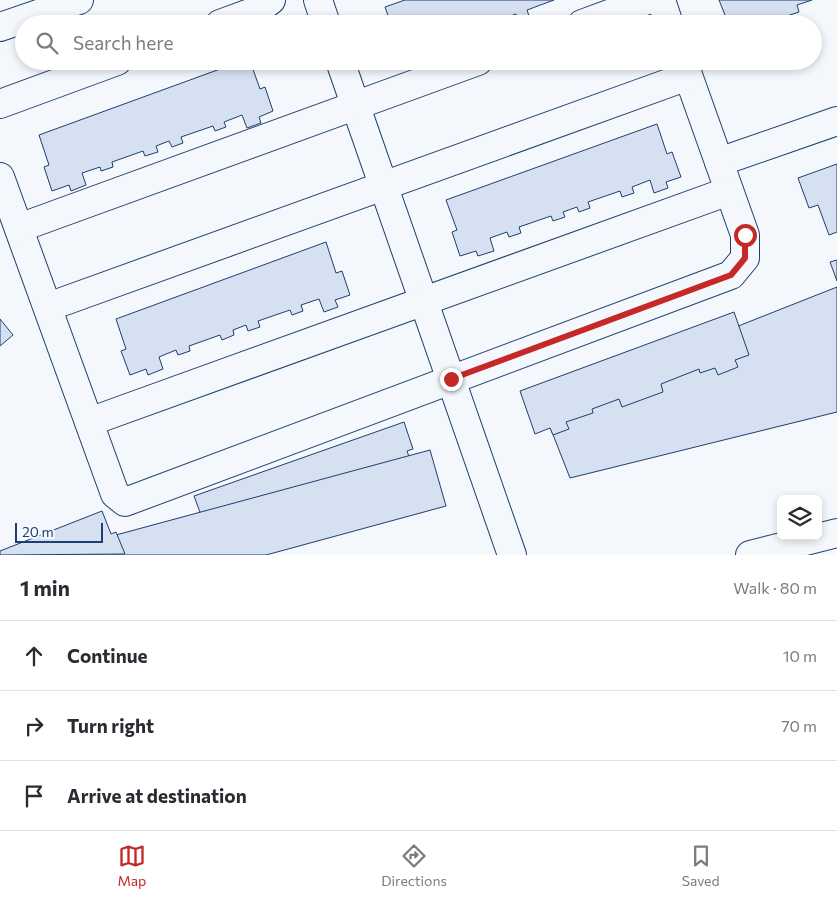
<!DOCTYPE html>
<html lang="en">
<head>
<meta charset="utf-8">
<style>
	:root { --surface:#fff; --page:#f7f7f7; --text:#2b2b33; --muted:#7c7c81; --line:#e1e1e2; --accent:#c62828 }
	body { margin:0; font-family:Commissioner,sans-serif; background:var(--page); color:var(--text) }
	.controls { position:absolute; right:15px; bottom:15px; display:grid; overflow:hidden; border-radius:8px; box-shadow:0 2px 8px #0003 }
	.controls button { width:45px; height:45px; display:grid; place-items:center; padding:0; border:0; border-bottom:1px solid var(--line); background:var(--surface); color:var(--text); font:25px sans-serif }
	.scale { position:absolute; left:15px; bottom:12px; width:88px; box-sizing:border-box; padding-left:5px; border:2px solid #1d3f73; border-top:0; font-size:14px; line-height:18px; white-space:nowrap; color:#1d3f73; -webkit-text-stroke:4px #f4f7fb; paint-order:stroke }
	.stop { position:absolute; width:15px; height:15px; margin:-11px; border:4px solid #c62828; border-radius:50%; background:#fff }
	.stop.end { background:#c62828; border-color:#fff; box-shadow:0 1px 5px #0008 }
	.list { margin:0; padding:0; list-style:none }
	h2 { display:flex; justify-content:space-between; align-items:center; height:65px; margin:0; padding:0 20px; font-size:21px }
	h2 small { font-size:16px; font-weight:400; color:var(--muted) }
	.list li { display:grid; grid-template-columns:32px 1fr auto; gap:15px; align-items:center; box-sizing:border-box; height:70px; padding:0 20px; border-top:1px solid var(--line) }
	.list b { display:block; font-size:19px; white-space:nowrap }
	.list em { font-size:16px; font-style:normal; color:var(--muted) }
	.icon { flex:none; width:28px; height:28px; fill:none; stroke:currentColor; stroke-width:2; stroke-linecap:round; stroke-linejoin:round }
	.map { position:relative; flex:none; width:837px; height:555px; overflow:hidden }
	.search { position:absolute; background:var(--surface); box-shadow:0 2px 8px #0003; left:15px; right:15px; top:15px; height:55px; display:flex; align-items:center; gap:12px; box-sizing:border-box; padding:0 18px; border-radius:28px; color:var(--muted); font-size:19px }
	.sheet { height:275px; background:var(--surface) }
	nav { display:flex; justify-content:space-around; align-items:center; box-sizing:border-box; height:70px; border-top:1px solid var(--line); background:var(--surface); font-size:14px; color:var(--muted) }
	nav a { display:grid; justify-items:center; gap:2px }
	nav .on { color:var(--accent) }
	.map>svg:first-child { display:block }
	.building { fill:#d5e0f0; stroke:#1d3f73 }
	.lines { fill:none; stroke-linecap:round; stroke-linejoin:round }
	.minor-casing { stroke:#1d3f73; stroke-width:30 }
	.minor { stroke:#f4f7fb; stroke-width:28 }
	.route { stroke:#c62828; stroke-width:6 }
</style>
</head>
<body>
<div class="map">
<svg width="837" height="555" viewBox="0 0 837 555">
	<rect width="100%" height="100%" fill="#f4f7fb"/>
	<g class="building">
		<path d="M 405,0 L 554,0 L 527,10 L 529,16 L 518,19 L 516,14 L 502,19 L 504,24 L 391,24 L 385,7 Z"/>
		<path d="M 719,0 L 812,0 L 797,5 L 799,12 L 775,20 L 776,24 L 735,24 L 733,18 L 727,20 Z"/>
		<path d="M 242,61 L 250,61 L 260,89 L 265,87 L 273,111 L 259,117 L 261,123 L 247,128 L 242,115 L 224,122 L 226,127 L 215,131 L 213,126 L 181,137 L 183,143 L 172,147 L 169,141 L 156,146 L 158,152 L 145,156 L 143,151 L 112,162 L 113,167 L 101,171 L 100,167 L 82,173 L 86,185 L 71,191 L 69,185 L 52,191 L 44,167 L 49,165 L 39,135 Z"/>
		<path d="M 657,124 L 667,154 L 672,152 L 681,177 L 666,182 L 668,188 L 654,193 L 650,180 L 632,187 L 634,193 L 622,197 L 620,191 L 588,202 L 590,208 L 579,212 L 577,207 L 563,212 L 565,217 L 553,221 L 551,216 L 519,227 L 521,233 L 509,237 L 507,232 L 490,238 L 494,251 L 478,256 L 476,251 L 460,256 L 452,232 L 457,230 L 446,200 Z"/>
		<path d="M 837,164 L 837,232 L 829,235 L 818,205 L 809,208 L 798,178 Z"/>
		<path d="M 326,242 L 336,273 L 342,271 L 350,295 L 335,300 L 338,307 L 324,312 L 319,299 L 301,305 L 303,311 L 292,315 L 290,310 L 258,321 L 260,327 L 248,331 L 246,325 L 233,330 L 234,335 L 222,340 L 220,335 L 189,346 L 190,351 L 178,355 L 176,350 L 159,357 L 163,369 L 148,375 L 146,369 L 130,375 L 121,351 L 126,349 L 116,319 Z"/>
		<path d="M 837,260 L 837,281 L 830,262 Z"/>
		<path d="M 837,287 L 837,412 L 570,478 L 541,404 Z"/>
		<path d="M 734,312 L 749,355 L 735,360 L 738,367 L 718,375 L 715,368 L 700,373 L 699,369 L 661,384 L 663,392 L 622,407 L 619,399 L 592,409 L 593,413 L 566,422 L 569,429 L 553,435 L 550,428 L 535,434 L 520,391 Z"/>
		<path d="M 0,319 L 13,335 L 0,346 Z"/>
		<path d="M 404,422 L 413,449 L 407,451 L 416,476 L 382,489 L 378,477 L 355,485 L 359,496 L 273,526 L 270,516 L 249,523 L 253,533 L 221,545 L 212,520 L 204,523 L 194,496 Z"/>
		<path d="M 430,450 L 446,506 L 266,555 L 42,555 Z"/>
		<path d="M 102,511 L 111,534 L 116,532 L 125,554 L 0,555 L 0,551 Z"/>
	</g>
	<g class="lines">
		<defs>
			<g id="minor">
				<path d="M 318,0 L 326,24"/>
				<path d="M 661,0 L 669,24"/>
				<path d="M 220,24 L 258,10 L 271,0"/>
				<path d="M 582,24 L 647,0"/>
				<path d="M 0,27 L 79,0"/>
				<path d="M 340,61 L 512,555"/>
				<path d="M 0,104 L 117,61"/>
				<path d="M 719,162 L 837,121"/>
				<path d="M 0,177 L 115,494 L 125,502 L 731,275 L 745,258 L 745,235 L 683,61"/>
				<path d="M 19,228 L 478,61"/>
				<path d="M 48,307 L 688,76"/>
				<path d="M 89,422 L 729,191"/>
				<path d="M 750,555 L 837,533"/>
			</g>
		</defs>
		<use href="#minor" class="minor-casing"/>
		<use href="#minor" class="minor"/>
	</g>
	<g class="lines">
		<path class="route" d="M 451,379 L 731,275 L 745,258 L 745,235"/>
	</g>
</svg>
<div class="controls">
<button><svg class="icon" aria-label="layers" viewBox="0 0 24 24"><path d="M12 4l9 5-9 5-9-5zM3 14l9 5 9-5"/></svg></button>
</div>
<div class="scale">20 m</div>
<div class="stop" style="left:745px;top:235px"></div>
<div class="stop end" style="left:451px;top:379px"></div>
<div class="search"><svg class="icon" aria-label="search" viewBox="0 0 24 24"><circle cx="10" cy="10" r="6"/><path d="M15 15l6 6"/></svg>Search here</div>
</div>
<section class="sheet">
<h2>1 min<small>Walk · 80 m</small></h2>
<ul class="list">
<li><svg class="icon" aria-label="ahead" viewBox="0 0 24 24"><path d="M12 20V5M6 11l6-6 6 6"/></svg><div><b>Continue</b></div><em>10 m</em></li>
<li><svg class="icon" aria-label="right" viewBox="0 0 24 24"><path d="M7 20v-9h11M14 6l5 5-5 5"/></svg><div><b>Turn right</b></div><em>70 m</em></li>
<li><svg class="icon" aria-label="arrive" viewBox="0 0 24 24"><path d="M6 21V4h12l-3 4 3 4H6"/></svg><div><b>Arrive at destination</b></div></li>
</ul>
</section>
<nav>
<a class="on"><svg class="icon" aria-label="map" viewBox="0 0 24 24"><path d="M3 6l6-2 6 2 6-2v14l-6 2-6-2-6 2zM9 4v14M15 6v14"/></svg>Map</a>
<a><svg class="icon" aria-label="directions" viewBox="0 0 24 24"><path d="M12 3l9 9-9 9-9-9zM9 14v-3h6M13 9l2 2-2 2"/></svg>Directions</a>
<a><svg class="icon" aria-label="saved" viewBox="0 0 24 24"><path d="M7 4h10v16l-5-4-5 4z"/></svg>Saved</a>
</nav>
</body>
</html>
